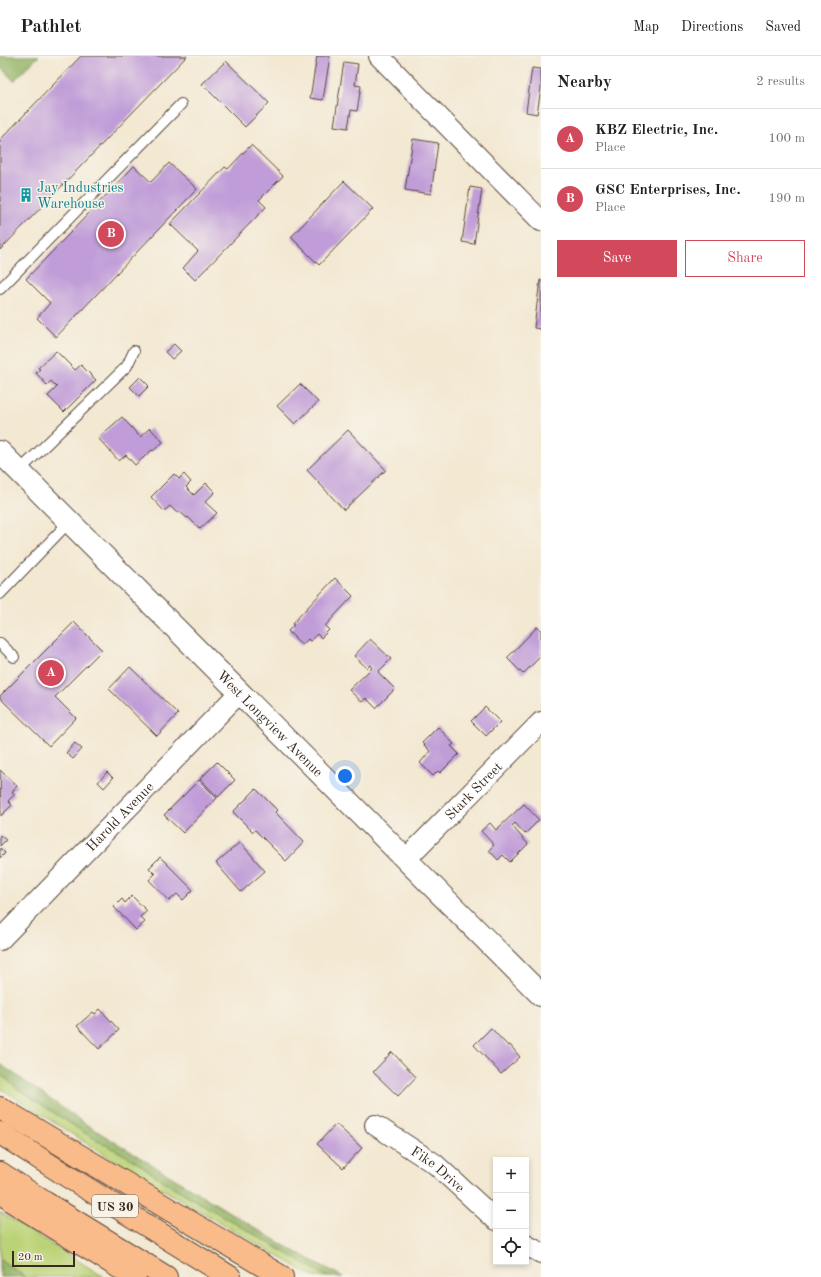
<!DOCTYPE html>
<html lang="en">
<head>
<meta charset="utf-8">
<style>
	:root { --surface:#fff; --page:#f6f6f6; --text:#202124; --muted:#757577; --line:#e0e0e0; --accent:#d1495b }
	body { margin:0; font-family:"Old Standard TT",serif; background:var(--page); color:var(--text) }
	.controls { position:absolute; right:12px; bottom:12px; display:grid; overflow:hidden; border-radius:0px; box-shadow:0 2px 6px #0003 }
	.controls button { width:36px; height:36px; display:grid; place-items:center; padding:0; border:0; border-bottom:1px solid var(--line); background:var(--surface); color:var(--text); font:20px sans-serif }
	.scale { position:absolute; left:12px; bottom:10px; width:63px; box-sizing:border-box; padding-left:4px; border:2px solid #3b2a1e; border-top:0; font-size:11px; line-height:14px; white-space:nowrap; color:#3b2a1e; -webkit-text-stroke:3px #f7f3e8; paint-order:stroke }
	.you { position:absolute; left:345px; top:720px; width:14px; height:14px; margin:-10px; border:3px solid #fff; border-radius:50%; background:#1a73e8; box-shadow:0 0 0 6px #1a73e833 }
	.badge { display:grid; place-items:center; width:26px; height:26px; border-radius:50%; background:var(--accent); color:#fff; font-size:13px; font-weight:700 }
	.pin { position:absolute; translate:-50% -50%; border:2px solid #fff; box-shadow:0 1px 4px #0006 }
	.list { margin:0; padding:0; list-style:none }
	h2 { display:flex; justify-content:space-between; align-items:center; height:52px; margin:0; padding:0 16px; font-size:17px }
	h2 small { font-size:13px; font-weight:400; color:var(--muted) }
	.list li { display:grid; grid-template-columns:26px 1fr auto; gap:12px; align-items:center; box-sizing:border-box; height:60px; padding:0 16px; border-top:1px solid var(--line) }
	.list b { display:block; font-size:15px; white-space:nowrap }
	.list p { margin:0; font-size:13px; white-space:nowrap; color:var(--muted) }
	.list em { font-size:13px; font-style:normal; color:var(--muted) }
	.actions { display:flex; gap:8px; padding:12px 16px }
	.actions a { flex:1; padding:9px 0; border:1px solid var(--accent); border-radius:0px; text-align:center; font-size:14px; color:var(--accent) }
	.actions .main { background:var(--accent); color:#fff }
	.icon { flex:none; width:22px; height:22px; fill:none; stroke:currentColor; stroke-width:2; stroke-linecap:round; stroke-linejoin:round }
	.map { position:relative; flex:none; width:541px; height:1221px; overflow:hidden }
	header { display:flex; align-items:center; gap:24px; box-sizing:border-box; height:56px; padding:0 20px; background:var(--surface); border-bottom:1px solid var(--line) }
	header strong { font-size:19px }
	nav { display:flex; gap:22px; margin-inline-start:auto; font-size:14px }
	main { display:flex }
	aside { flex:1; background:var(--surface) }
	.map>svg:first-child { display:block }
	.green { fill:#bbd377; stroke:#7b7e4a }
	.forest { fill:#94b568; stroke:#687043 }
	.building { fill:#c09cd8 }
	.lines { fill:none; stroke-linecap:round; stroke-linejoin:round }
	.service-casing { stroke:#574639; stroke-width:12 }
	.minor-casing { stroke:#574639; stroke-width:22 }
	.tertiary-casing { stroke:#574639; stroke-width:24 }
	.motorway-casing { stroke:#574639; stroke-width:24 }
	.service { stroke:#fff; stroke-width:10 }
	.minor { stroke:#fff; stroke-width:20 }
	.tertiary { stroke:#fff; stroke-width:22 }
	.motorway { stroke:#fabb8b; stroke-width:22 }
	.labels { text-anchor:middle; stroke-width:3; stroke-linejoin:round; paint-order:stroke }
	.shield { fill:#f7f3e8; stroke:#73665b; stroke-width:1 }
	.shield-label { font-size:13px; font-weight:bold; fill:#3b2a1e }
	.culture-label { font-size:14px; fill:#0d838f; stroke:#f7f3e8; text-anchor:start }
	.street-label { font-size:14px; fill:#3b2a1e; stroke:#f7f3e8 }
</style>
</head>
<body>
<header>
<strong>Pathlet</strong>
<nav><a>Map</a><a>Directions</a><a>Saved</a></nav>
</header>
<main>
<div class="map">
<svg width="541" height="1221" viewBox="0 0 541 1221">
	<rect width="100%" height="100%" fill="#f7f3e8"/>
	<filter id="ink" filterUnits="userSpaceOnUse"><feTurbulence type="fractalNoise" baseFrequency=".025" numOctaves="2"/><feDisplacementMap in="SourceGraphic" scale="8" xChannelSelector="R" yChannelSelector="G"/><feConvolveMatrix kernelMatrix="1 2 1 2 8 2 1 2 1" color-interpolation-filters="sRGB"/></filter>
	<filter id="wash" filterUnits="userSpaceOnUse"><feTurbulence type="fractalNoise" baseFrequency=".012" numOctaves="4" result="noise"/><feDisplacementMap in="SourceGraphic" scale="16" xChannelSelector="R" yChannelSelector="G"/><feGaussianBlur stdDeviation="0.9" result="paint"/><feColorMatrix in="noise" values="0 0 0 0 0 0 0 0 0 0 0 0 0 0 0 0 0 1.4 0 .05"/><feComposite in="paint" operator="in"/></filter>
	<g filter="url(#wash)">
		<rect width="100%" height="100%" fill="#f3e8d2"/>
		<g class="green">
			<path d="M 0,1018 L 18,1033 L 85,1077 L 130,1102 L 168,1128 L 207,1151 L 328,1221 L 314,1221 L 133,1116 L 83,1085 L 0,1032 Z"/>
			<path d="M 0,1156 L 104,1221 L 25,1221 L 0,1203 Z"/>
		</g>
		<g class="forest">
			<path d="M 0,0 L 39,0 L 14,25 L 0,11 Z"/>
			<path d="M 0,1008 L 84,1067 L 283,1189 L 343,1221 L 328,1221 L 207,1151 L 168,1128 L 130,1102 L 85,1077 L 18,1033 L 0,1018 Z"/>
			<path d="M 0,1203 L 25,1221 L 0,1221 Z"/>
		</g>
		<g id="blocks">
			<g class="building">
				<path d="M 81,0 L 187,0 L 0,194 L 0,84 Z"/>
				<path d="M 317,0 L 330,0 L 323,44 L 310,42 Z"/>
				<path d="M 226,5 L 269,47 L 245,71 L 202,28 Z"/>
				<path d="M 344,6 L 358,8 L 355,29 L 361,30 L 357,55 L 351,54 L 348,72 L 334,70 Z"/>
				<path d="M 532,12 L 541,13 L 541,32 L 537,58 L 526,56 Z"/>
				<path d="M 413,83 L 438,87 L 431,138 L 405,134 Z"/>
				<path d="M 251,89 L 283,120 L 259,144 L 266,151 L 195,224 L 183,212 L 198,195 L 170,168 L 225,111 L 228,113 Z"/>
				<path d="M 169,107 L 197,133 L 56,281 L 37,262 L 50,247 L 26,223 L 134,110 L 151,126 Z"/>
				<path d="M 344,125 L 373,153 L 319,209 L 291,181 Z"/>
				<path d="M 470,131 L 482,133 L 474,188 L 462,186 Z"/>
				<path d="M 540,224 L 541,224 L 541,273 L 534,272 Z"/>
				<path d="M 174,288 L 181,295 L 172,303 L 165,296 Z"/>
				<path d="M 56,295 L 75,314 L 81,309 L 96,324 L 64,356 L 48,340 L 57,331 L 51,325 L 47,329 L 36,317 L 40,313 L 38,312 Z"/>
				<path d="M 140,321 L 149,330 L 139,340 L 130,331 Z"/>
				<path d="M 300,328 L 318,346 L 295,368 L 277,350 Z"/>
				<path d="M 122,361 L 140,381 L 150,372 L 163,386 L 153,395 L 152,394 L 135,409 L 126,399 L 119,405 L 98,382 Z"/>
				<path d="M 348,374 L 386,414 L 344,454 L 307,414 Z"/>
				<path d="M 174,418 L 179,423 L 184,418 L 191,426 L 186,431 L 194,439 L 206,427 L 215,436 L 205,446 L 217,457 L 200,473 L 188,461 L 187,462 L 179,455 L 177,457 L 170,450 L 164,455 L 151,441 Z"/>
				<path d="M 335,522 L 353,540 L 325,570 L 329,574 L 321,582 L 317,578 L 310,585 L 308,583 L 302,589 L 288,575 L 294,569 L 292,568 Z"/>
				<path d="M 74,566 L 102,594 L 55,641 L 76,662 L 49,690 L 0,642 L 0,640 Z"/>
				<path d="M 537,571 L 541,574 L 541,600 L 523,618 L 507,602 Z"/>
				<path d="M 370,583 L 391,603 L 378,616 L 395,633 L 376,652 L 366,642 L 362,646 L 349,634 L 372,612 L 370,609 L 367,612 L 354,600 Z"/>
				<path d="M 130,611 L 178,658 L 157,680 L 109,633 Z"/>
				<path d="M 485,651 L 500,666 L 486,680 L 471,665 Z"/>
				<path d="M 438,671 L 454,688 L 451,690 L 459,698 L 440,717 L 438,715 L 433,720 L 420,707 L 430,695 L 422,687 Z"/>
				<path d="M 75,687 L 82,693 L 73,703 L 66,697 Z"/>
				<path d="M 217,706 L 235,724 L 218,741 L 200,723 Z"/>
				<path d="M 0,714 L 17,730 L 12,736 L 15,738 L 8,745 L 12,749 L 1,760 Z"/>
				<path d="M 107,716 L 113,722 L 104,732 L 98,726 Z"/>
				<path d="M 199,724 L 217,742 L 183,777 L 164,759 Z"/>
				<path d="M 256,733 L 277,754 L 275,756 L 304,786 L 286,805 L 255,774 L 253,776 L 233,756 Z"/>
				<path d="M 524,748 L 539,764 L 525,778 L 515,767 L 512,770 L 528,788 L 510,806 L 503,799 L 498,804 L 489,794 L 494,789 L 481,775 L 490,767 L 496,774 Z"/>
				<path d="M 0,779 L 6,784 L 0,790 Z"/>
				<path d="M 240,786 L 265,815 L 241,836 L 216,807 Z"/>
				<path d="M 0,792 L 5,797 L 0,802 Z"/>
				<path d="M 160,801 L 193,834 L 183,844 L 177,838 L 169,845 L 149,824 L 155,818 L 149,812 Z"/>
				<path d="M 132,840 L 147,855 L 140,861 L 145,866 L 136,874 L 114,851 L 122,843 L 125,847 Z"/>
				<path d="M 100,953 L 119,974 L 99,993 L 77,970 L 93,956 L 95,958 Z"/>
				<path d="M 491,972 L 508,990 L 510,989 L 520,1001 L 501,1018 L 474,989 Z"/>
				<path d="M 392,996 L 416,1021 L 398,1040 L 373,1016 Z"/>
				<path d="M 336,1068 L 362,1092 L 343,1112 L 317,1088 Z"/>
			</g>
		</g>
	</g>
	<g filter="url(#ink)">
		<use href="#blocks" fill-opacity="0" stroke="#574639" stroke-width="1"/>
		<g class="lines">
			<defs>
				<g id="service">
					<path d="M 0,233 L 181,48"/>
					<path d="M 19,415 L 127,310 L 134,295"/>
					<path d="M 0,538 L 69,466"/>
					<path d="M 0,587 L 14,601"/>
				</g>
				<g id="minor">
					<path d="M 379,0 L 541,165"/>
					<path id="s1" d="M 406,803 L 541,666"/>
					<path id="s2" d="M 0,884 L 240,636"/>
					<path id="s3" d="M 375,1069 L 435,1108 L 496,1164"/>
					<path d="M 526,1189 L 541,1197"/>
				</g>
				<g id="tertiary">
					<path id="s4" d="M 0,396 L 541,939"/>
				</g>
				<g id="motorway">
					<path d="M 0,1052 L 282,1221"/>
					<path d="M 0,1077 L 67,1120 L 230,1221"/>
					<path d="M 0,1117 L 44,1146 L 166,1221"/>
					<path d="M 0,1133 L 13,1146 L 135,1221"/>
				</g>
			</defs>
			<use href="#service" class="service-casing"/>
			<use href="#minor" class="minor-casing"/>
			<use href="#tertiary" class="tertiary-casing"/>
			<use href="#motorway" class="motorway-casing"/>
			<use href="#service" class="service"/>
			<use href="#minor" class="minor"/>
			<use href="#tertiary" class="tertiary"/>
			<use href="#motorway" class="motorway"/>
		</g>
	</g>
	<defs>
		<symbol id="building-bare" viewBox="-9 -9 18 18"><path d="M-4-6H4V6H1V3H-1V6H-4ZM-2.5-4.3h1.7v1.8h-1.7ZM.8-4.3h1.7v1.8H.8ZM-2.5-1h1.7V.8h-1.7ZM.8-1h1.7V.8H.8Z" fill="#0f9aa8" stroke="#f7f3e8" stroke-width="2.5" paint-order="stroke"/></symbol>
	</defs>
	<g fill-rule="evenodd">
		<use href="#building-bare" x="16" y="129" width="20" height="20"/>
	</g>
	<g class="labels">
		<rect class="shield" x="92" y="1139" width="46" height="22" rx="3"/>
		<g class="shield-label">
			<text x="115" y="1155">US 30</text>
		</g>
		<g class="culture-label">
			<text x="37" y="136">Jay Industries<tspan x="37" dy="16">Warehouse</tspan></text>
		</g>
		<g class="street-label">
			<text dy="5" stroke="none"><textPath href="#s4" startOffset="383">West Longview Avenue</textPath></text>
			<text dy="5" stroke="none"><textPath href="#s1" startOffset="96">Stark Street</textPath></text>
			<text dy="5" stroke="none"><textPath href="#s2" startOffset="172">Harold Avenue</textPath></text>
			<text dy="5" stroke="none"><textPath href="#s3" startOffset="77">Fike Drive</textPath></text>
		</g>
	</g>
</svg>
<div class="controls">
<button>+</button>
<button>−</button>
<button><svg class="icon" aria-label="locate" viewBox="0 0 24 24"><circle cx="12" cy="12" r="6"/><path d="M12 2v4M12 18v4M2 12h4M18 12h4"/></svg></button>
</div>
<div class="scale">20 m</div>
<div class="you"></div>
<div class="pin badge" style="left:51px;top:617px">A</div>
<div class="pin badge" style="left:111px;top:178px">B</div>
</div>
<aside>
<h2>Nearby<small>2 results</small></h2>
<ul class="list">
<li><span class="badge">A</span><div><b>KBZ Electric, Inc.</b><p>Place</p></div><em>100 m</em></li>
<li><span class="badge">B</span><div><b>GSC Enterprises, Inc.</b><p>Place</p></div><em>190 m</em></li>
</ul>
<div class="actions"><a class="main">Save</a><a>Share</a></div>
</aside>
</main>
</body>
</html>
